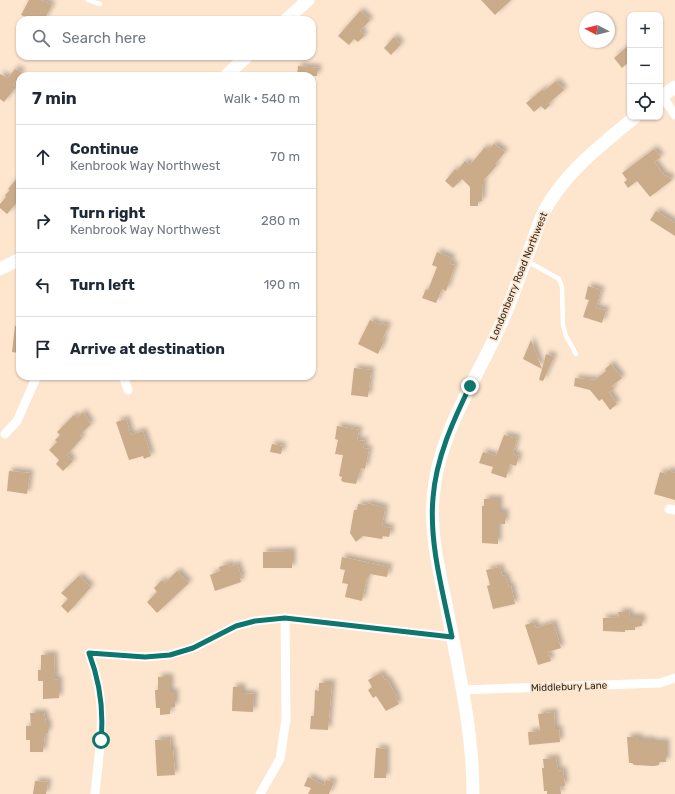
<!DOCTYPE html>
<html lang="en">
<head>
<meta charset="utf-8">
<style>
	:root { --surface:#fff; --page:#f6f6f7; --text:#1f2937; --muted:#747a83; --line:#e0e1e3 }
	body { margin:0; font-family:Rubik,sans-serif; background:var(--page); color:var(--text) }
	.controls { position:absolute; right:12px; top:12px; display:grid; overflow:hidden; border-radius:8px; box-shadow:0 1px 3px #0004 }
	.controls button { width:36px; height:36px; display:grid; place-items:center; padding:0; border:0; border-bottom:1px solid var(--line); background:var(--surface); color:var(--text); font:20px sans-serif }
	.compass { position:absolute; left:579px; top:12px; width:36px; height:36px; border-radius:50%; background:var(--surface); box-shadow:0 1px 3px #0004; rotate:277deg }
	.stop { position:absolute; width:12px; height:12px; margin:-9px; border:3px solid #0f766e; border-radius:50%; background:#fff }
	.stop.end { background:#0f766e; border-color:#fff; box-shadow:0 1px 4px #0008 }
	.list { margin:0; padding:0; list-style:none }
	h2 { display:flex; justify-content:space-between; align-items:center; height:52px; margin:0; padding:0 16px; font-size:17px }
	h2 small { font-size:13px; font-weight:400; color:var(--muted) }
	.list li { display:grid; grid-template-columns:26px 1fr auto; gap:12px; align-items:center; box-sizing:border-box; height:64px; padding:0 16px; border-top:1px solid var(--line) }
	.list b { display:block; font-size:15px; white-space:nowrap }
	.list p { margin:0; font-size:13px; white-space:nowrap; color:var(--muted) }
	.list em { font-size:13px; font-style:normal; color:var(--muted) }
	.icon { flex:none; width:22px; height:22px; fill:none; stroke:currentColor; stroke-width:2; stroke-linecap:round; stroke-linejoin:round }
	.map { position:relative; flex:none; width:675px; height:794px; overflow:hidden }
	.search { position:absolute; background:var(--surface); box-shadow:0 1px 3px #0004; left:16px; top:16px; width:300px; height:44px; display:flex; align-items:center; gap:10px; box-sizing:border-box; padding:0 14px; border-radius:12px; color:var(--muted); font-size:15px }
	.panel { position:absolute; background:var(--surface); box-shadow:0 1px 3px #0004; left:16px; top:72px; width:300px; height:308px; border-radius:12px }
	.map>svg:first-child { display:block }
	.building { fill:#caab8a; filter:url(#shadow) }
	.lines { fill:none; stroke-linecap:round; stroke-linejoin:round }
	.lane { stroke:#fff; stroke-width:4.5 }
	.street { stroke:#fff; stroke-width:9 }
	.secondary { stroke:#fff; stroke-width:13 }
	.route { stroke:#0f766e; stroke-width:5 }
	.labels { text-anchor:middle; stroke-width:3.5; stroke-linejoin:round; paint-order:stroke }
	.street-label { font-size:10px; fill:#332a21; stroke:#fde5ce }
</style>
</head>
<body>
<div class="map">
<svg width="675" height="794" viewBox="0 0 675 794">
	<defs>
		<filter id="shadow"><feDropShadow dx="3.5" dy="-3.5" stdDeviation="2" flood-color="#0004"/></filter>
	</defs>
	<rect width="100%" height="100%" fill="#fde5ce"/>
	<g class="building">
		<path d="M 29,0 L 41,0 L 52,5 L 44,20 L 32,20 L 21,15 Z"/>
		<path d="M 481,0 L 511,0 L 495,15 Z"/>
		<path d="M 360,11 L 370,20 L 360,31 L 365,35 L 358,42 L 354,39 L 349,45 L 338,36 Z"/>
		<path d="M 394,37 L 401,44 L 391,55 L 384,48 Z"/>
		<path d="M 630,44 L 630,61 L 622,68 L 614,58 Z"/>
		<path d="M 298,66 L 318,68 L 317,76 L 297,76 Z"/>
		<path d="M 15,69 L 22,72 L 13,85 L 16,87 L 4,102 L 0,99 L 0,74 L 8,78 Z"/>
		<path d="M 556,81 L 564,90 L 549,103 L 550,105 L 545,110 L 541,106 L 534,112 L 526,103 L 543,89 L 544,91 Z"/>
		<path d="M 494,144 L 505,152 L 495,164 L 497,165 L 483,181 L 482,201 L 478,202 L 478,206 L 470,206 L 470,187 L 462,179 L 453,188 L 445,181 L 455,169 L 457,171 L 465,161 L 470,165 L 485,147 L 488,150 Z"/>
		<path d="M 654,149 L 661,157 L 654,162 L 665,176 L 667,175 L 672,180 L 650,197 L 637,181 L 628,188 L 624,182 L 627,180 L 622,173 Z"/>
		<path d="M 20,175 L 20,199 L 7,214 L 0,208 L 0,204 L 6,197 L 5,195 L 10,190 L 8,189 Z"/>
		<path d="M 656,211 L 675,223 L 675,236 L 650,220 Z"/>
		<path d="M 437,252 L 452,258 L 450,264 L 455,265 L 446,291 L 442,289 L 436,303 L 422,298 L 426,289 L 428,290 L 437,267 L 432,265 Z"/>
		<path d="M 588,286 L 601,290 L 596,308 L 606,310 L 602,323 L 583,317 L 589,300 L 585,299 Z"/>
		<path d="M 370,320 L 380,325 L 381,323 L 388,326 L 382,340 L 384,341 L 378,354 L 358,344 Z"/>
		<path d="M 15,326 L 20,326 L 20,353 L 12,352 Z"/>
		<path d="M 531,340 L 542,369 L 546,354 L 554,357 L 543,381 L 539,380 L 542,369 L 523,359 Z"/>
		<path d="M 611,364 L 622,378 L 612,386 L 614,389 L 609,392 L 617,404 L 610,410 L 602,399 L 599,401 L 590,390 L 574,386 L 575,378 L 595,380 L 606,371 L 605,369 Z"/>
		<path d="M 354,368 L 371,370 L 368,397 L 351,395 Z"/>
		<path d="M 83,412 L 91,424 L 80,435 L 82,438 L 67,455 L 73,461 L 63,471 L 56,464 L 59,460 L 49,450 L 57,442 L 55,440 L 60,435 L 57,432 L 74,415 L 77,418 Z"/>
		<path d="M 126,419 L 131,435 L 143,431 L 151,456 L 144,459 L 143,456 L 129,460 L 116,422 Z"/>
		<path d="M 337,426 L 359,430 L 357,440 L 365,441 L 363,448 L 369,449 L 365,469 L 361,468 L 356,484 L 343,482 L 341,480 L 342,477 L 339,476 L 343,455 L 335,454 L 338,440 L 335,439 Z"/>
		<path d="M 504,435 L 517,438 L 513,454 L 519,456 L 516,466 L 510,464 L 506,478 L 491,473 L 493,467 L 479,463 L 483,452 L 496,456 Z"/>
		<path d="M 272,444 L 283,446 L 281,454 L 270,452 Z"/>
		<path d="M 667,470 L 675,473 L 675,500 L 654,494 L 660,472 L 666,474 Z"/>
		<path d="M 9,471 L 30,473 L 27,494 L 7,491 Z"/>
		<path d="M 484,499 L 499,499 L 499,512 L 505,512 L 505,524 L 498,524 L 498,544 L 482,543 L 482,506 L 484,506 Z"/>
		<path d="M 367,503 L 385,508 L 382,526 L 391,528 L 389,537 L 383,536 L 382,539 L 363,536 L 356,542 L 350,533 L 354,510 L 357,510 L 358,504 L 367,505 Z"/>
		<path d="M 292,551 L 292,568 L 263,568 L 263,552 Z"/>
		<path d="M 342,557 L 389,567 L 387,577 L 370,574 L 369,577 L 367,577 L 362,601 L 345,597 L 348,584 L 342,583 L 345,570 L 340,569 Z"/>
		<path d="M 229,564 L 230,567 L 237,564 L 242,578 L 240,578 L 241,582 L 215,591 L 210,575 L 220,571 L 219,567 Z"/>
		<path d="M 500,567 L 502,576 L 505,575 L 509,587 L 511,586 L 515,604 L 493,609 L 487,586 L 490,585 L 486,570 Z"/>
		<path d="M 177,571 L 189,583 L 157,613 L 147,602 L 157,592 L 154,588 L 162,580 L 165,583 Z"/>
		<path d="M 79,576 L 91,587 L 68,613 L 61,606 L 68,599 L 61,593 Z"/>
		<path d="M 618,612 L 629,612 L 630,617 L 642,617 L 642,626 L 635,627 L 635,630 L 625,630 L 625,632 L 603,631 L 603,618 L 619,617 Z"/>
		<path d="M 534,622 L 536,628 L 553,623 L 561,648 L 548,652 L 551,661 L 538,665 L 525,625 Z"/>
		<path d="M 41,655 L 54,655 L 55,680 L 59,679 L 59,698 L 43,699 L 43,681 L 38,681 L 38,670 L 41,670 Z"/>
		<path d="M 381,673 L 385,680 L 387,679 L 397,697 L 396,698 L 399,704 L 386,711 L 376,696 L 373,698 L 368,690 L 372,687 L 368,680 Z"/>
		<path d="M 158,677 L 170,677 L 170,692 L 175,692 L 175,707 L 170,707 L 170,714 L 160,715 L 160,708 L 156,708 L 155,690 L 158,690 Z"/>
		<path d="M 319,683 L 332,683 L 328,730 L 310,729 L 311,716 L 314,716 L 315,690 L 319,691 Z"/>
		<path d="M 233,687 L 242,687 L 242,693 L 254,694 L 253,712 L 232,711 Z"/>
		<path d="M 554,712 L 555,729 L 559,729 L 560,742 L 529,745 L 528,732 L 540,731 L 538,714 Z"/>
		<path d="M 30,713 L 44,713 L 46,723 L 48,723 L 48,733 L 45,733 L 43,752 L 30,752 L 30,740 L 26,740 L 26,726 L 31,726 Z"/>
		<path d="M 627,737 L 639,737 L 639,740 L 652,740 L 652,742 L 666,742 L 666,762 L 659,762 L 659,765 L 654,766 L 634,765 L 632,763 L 629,763 Z"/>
		<path d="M 170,739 L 171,750 L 173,750 L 175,775 L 157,776 L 155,740 Z"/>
		<path d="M 376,748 L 386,749 L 386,778 L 374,778 Z"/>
		<path d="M 556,758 L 558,771 L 563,770 L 565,786 L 560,786 L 561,794 L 547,794 L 547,791 L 544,791 L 542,768 L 544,768 L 543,759 Z"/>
		<path d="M 308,777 L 324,785 L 326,780 L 334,782 L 329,794 L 308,794 L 311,788 L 304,786 Z"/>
		<path d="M 35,781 L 48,782 L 46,794 L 33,794 Z"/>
	</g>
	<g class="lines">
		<g class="lane">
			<path d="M 88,0 L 100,4"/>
			<path d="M 527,261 L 559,279 L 562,287 L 563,325 L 566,336 L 576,354"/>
		</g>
		<g class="street">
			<path d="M 662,96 L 675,115"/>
			<path d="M 123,376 L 128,390"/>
			<path d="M 5,434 L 17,421 L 37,376"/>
			<path d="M 669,509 L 675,510"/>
			<path d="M 462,690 L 660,683 L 675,678"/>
			<path d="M 95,794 C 100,740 109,706 89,653 L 145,657 L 169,655 L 193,648 L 236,626 L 255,621 L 285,618 L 452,637"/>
			<path d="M 260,794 L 280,759 L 286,719 L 285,618"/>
		</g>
		<g class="secondary">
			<path d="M 286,20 L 308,0"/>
			<path d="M 226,76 L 247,56"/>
			<path d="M 660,98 L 675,87"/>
			<path d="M 0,269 L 20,259"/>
			<path d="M 473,794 C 473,730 458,667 446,604 C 439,570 430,534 433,499 C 437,435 476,381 501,324 C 517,287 529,250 543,213 C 566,171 599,147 635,117"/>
		</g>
	</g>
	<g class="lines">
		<path class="route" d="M 101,740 C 104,709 100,682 89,653 L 145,657 L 170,655 L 193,648 L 236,626 L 255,621 L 285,618 L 452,637 C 443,592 429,544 433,498 C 436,458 453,421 470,386"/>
	</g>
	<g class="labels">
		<g class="street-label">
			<text transform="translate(518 276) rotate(-68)" y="4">Londonberry Road Northwest</text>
			<text transform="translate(569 686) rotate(-2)" y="4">Middlebury Lane</text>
		</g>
	</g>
</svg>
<div class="controls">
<button>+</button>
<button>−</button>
<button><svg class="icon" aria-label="locate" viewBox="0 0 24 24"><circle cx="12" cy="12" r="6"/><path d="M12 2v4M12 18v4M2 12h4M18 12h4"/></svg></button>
</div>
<svg class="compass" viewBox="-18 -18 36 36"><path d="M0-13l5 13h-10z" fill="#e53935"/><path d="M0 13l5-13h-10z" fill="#747a83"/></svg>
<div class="stop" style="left:101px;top:740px"></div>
<div class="stop end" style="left:470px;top:386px"></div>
<div class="search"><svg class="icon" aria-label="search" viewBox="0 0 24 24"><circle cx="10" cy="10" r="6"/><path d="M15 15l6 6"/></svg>Search here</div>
<section class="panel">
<h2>7 min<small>Walk · 540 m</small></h2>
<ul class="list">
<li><svg class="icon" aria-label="ahead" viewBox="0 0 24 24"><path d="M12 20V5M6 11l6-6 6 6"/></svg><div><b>Continue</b><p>Kenbrook Way Northwest</p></div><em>70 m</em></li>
<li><svg class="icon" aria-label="right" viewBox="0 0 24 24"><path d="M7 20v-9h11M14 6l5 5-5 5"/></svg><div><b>Turn right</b><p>Kenbrook Way Northwest</p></div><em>280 m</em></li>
<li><svg class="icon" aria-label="left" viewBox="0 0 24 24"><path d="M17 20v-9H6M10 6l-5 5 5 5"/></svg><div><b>Turn left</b></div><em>190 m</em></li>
<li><svg class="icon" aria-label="arrive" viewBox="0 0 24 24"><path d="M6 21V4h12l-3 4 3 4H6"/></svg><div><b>Arrive at destination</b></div></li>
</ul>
</section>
</div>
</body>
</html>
